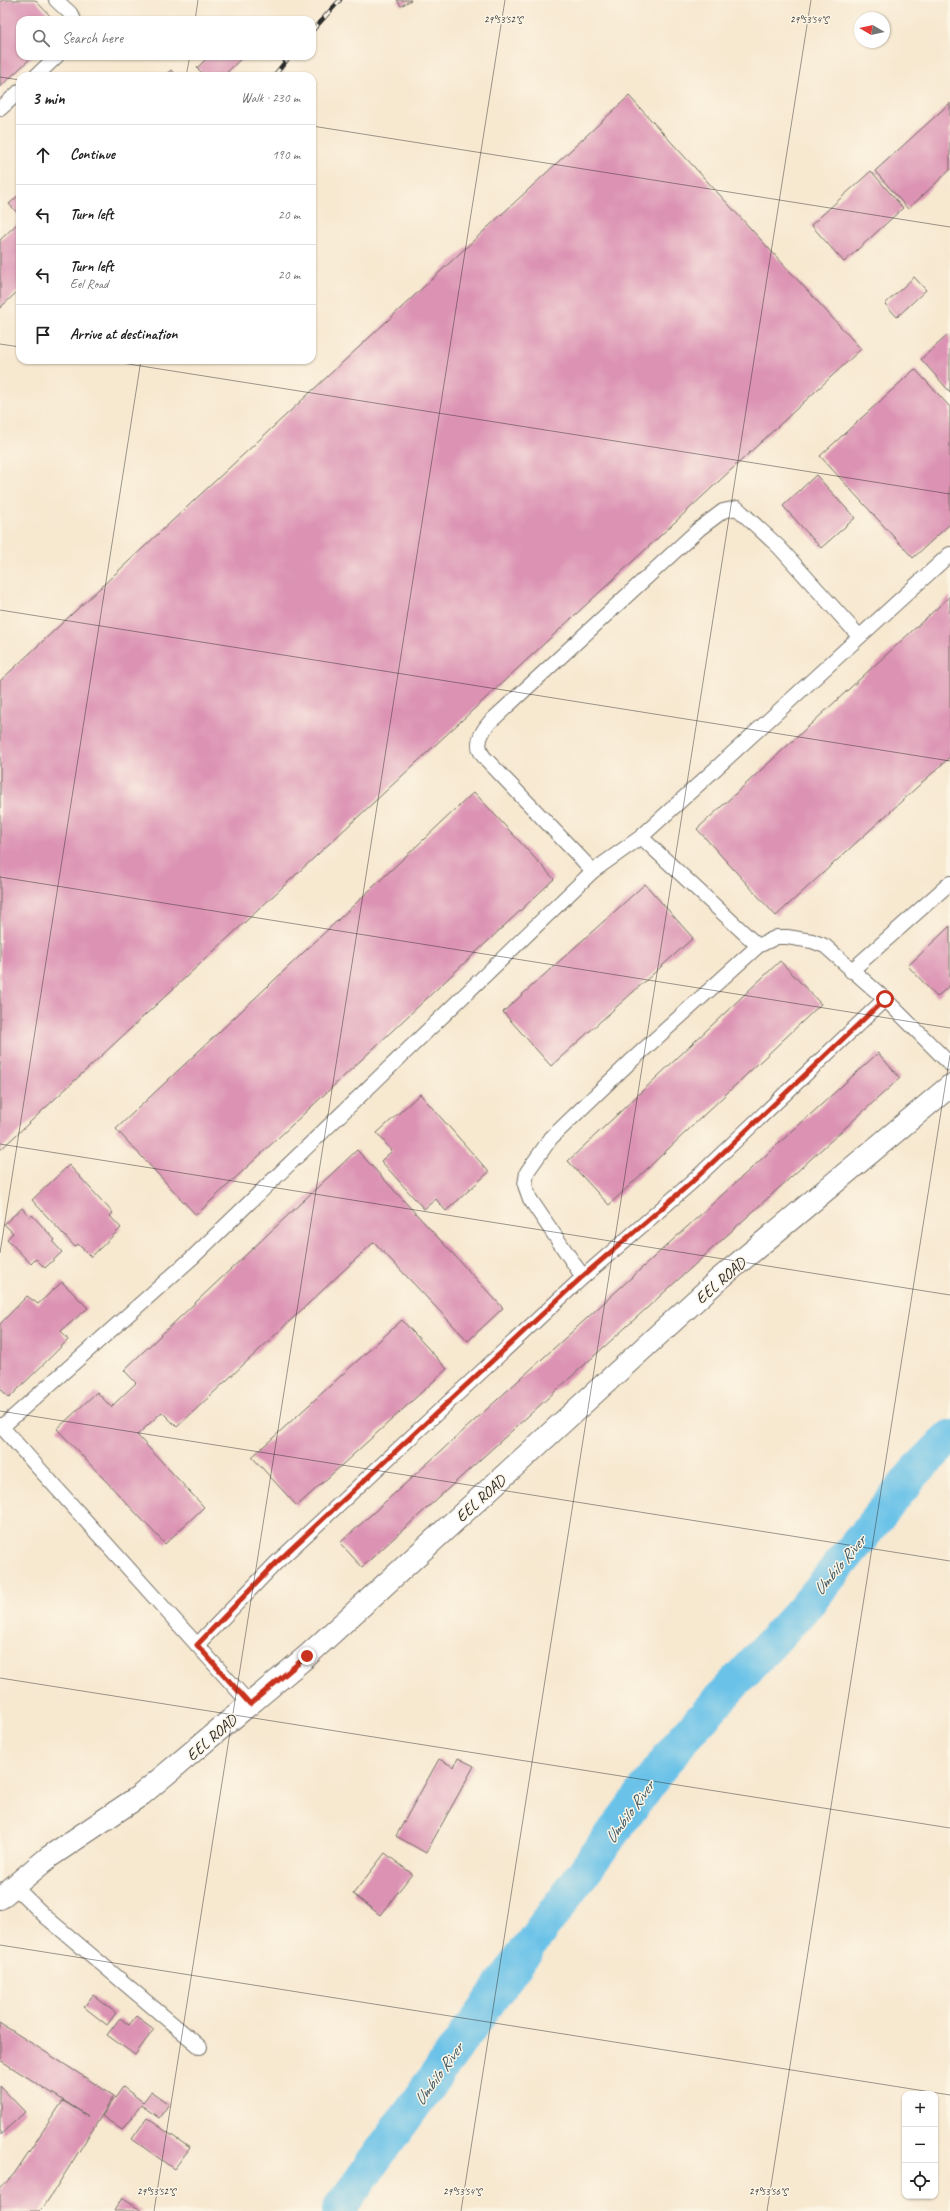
<!DOCTYPE html>
<html lang="en">
<head>
<meta charset="utf-8">
<style>
	:root { --surface:#fff; --page:#f6f6f6; --text:#222; --muted:#767676; --line:#e0e0e0 }
	body { margin:0; font-family:Caveat,sans-serif; background:var(--page); color:var(--text) }
	.controls { position:absolute; right:12px; bottom:12px; display:grid; overflow:hidden; border-radius:8px; box-shadow:0 1px 3px #0004 }
	.controls button { width:36px; height:36px; display:grid; place-items:center; padding:0; border:0; border-bottom:1px solid var(--line); background:var(--surface); color:var(--text); font:20px sans-serif }
	.compass { position:absolute; left:854px; top:12px; width:36px; height:36px; border-radius:50%; background:var(--surface); box-shadow:0 1px 3px #0004; rotate:279deg }
	.stop { position:absolute; width:12px; height:12px; margin:-9px; border:3px solid #c8321e; border-radius:50%; background:#fff }
	.stop.end { background:#c8321e; border-color:#fff; box-shadow:0 1px 4px #0008 }
	.list { margin:0; padding:0; list-style:none }
	h2 { display:flex; justify-content:space-between; align-items:center; height:52px; margin:0; padding:0 16px; font-size:17px }
	h2 small { font-size:13px; font-weight:400; color:var(--muted) }
	.list li { display:grid; grid-template-columns:26px 1fr auto; gap:12px; align-items:center; box-sizing:border-box; height:60px; padding:0 16px; border-top:1px solid var(--line) }
	.list b { display:block; font-size:15px; white-space:nowrap }
	.list p { margin:0; font-size:13px; white-space:nowrap; color:var(--muted) }
	.list em { font-size:13px; font-style:normal; color:var(--muted) }
	.icon { flex:none; width:22px; height:22px; fill:none; stroke:currentColor; stroke-width:2; stroke-linecap:round; stroke-linejoin:round }
	.map { position:relative; flex:none; width:950px; height:2211px; overflow:hidden }
	.search { position:absolute; background:var(--surface); box-shadow:0 1px 3px #0004; left:16px; top:16px; width:300px; height:44px; display:flex; align-items:center; gap:10px; box-sizing:border-box; padding:0 14px; border-radius:12px; color:var(--muted); font-size:15px }
	.panel { position:absolute; background:var(--surface); box-shadow:0 1px 3px #0004; left:16px; top:72px; width:300px; height:292px; border-radius:12px }
	.map>svg:first-child { display:block }
	.lines { fill:none; stroke-linecap:round; stroke-linejoin:round }
	.canal { stroke:#6bc2e8; stroke-width:34 }
	.building { fill:#dc93b3 }
	.service-casing { stroke:#726d65; stroke-width:16 }
	.minor-casing { stroke:#726d65; stroke-width:24 }
	.service { stroke:#fff; stroke-width:14 }
	.minor { stroke:#fff; stroke-width:22 }
	.rail-casing { stroke:#2b2b2b; stroke-width:4.5 }
	.rail { stroke:#fcf5e5; stroke-width:3; stroke-dasharray:9; stroke-linecap:butt }
	.route { stroke:#c8321e; stroke-width:5 }
	.ticks { fill:none; stroke:#2b2b2b; stroke-width:1; stroke-opacity:0.45 }
	.labels { text-anchor:middle; stroke-width:3; stroke-linejoin:round; paint-order:stroke }
	.street-label { font-size:16px; fill:#2b2b2b; stroke:#fcf5e5 }
	.water-label { font-size:17px; font-style:italic; fill:#3e5864; stroke:#fcf5e5 }
	.ticks-label { font-size:10px; text-anchor:middle; fill:#2b2b2b; stroke:#fcf5e5; stroke-width:3; stroke-linejoin:round; paint-order:stroke }
</style>
</head>
<body>
<div class="map">
<svg width="950" height="2211" viewBox="0 0 950 2211">
	<rect width="100%" height="100%" fill="#fcf5e5"/>
	<filter id="ink" filterUnits="userSpaceOnUse"><feTurbulence type="fractalNoise" baseFrequency=".025" numOctaves="2"/><feDisplacementMap in="SourceGraphic" scale="8" xChannelSelector="R" yChannelSelector="G"/><feConvolveMatrix kernelMatrix="1 2 1 2 8 2 1 2 1" color-interpolation-filters="sRGB"/></filter>
	<filter id="wash" filterUnits="userSpaceOnUse"><feTurbulence type="fractalNoise" baseFrequency=".012" numOctaves="4" result="noise"/><feDisplacementMap in="SourceGraphic" scale="16" xChannelSelector="R" yChannelSelector="G"/><feGaussianBlur stdDeviation="0.9" result="paint"/><feColorMatrix in="noise" values="0 0 0 0 0 0 0 0 0 0 0 0 0 0 0 0 0 1.4 0 .05"/><feComposite in="paint" operator="in"/></filter>
	<g filter="url(#wash)">
		<rect width="100%" height="100%" fill="#f7e8d0"/>
		<g class="lines">
			<path class="canal" d="M 338,2211 L 543,1927 L 680,1742 L 810,1601 L 915,1472 L 950,1437"/>
		</g>
		<g id="blocks">
			<g class="building">
				<path d="M 2,0 L 35,0 L 54,20 L 20,20 L 20,56 L 33,56 L 0,87 L 0,2 Z"/>
				<path d="M 397,0 L 411,0 L 401,6 Z"/>
				<path d="M 209,56 L 244,56 L 223,76 L 205,76 L 197,68 Z"/>
				<path d="M 171,70 L 176,76 L 164,76 Z"/>
				<path d="M 629,96 L 861,349 L 0,1150 L 0,681 Z"/>
				<path d="M 950,103 L 950,170 L 908,209 L 875,171 Z"/>
				<path d="M 871,171 L 903,208 L 844,262 L 811,225 Z"/>
				<path d="M 20,194 L 20,216 L 9,204 Z"/>
				<path d="M 20,221 L 20,289 L 0,308 L 0,240 Z"/>
				<path d="M 914,277 L 926,290 L 897,317 L 885,304 Z"/>
				<path d="M 948,335 L 950,338 L 950,392 L 921,359 Z"/>
				<path d="M 915,369 L 950,407 L 950,524 L 913,558 L 820,456 Z"/>
				<path d="M 816,475 L 855,518 L 821,548 L 783,506 Z"/>
				<path d="M 950,596 L 950,757 L 776,916 L 697,829 Z"/>
				<path d="M 474,792 L 554,879 L 196,1215 L 116,1129 Z"/>
				<path d="M 645,884 L 693,938 L 551,1066 L 503,1012 Z"/>
				<path d="M 950,926 L 950,985 L 937,997 L 908,966 Z"/>
				<path d="M 780,961 L 821,1004 L 609,1205 L 568,1161 Z"/>
				<path d="M 878,1053 L 900,1078 L 362,1567 L 340,1543 Z"/>
				<path d="M 420,1094 L 489,1172 L 446,1211 L 436,1199 L 424,1209 L 381,1161 L 392,1151 L 377,1133 Z"/>
				<path d="M 357,1150 L 503,1308 L 468,1341 L 374,1242 L 177,1427 L 162,1412 L 137,1435 L 204,1507 L 165,1544 L 57,1429 L 97,1392 L 111,1407 L 136,1383 L 124,1370 Z"/>
				<path d="M 69,1165 L 113,1213 L 110,1216 L 121,1228 L 91,1257 L 78,1244 L 75,1247 L 32,1200 Z"/>
				<path d="M 22,1208 L 30,1217 L 32,1215 L 55,1240 L 53,1242 L 62,1252 L 45,1268 L 36,1259 L 31,1264 L 7,1239 L 13,1233 L 4,1224 Z"/>
				<path d="M 62,1282 L 88,1308 L 61,1331 L 68,1340 L 9,1398 L 0,1388 L 0,1324 L 27,1296 L 38,1304 Z"/>
				<path d="M 402,1320 L 447,1369 L 297,1506 L 252,1457 Z"/>
				<path d="M 458,1758 L 474,1766 L 426,1853 L 396,1836 L 439,1759 L 454,1767 Z"/>
				<path d="M 385,1853 L 412,1874 L 380,1915 L 353,1894 Z"/>
				<path d="M 93,1995 L 116,2013 L 107,2025 L 84,2007 Z"/>
				<path d="M 136,2016 L 154,2029 L 135,2055 L 107,2035 L 120,2018 L 129,2025 Z"/>
				<path d="M 0,2023 L 114,2096 L 45,2205 L 39,2211 L 0,2211 L 0,2189 L 14,2174 L 63,2101 L 88,2116 L 0,2060 Z"/>
				<path d="M 0,2086 L 25,2112 L 0,2135 Z"/>
				<path d="M 123,2087 L 143,2102 L 151,2092 L 169,2104 L 159,2118 L 141,2105 L 122,2130 L 102,2116 Z"/>
				<path d="M 147,2118 L 190,2148 L 174,2169 L 132,2139 Z"/>
				<path d="M 122,2198 L 142,2211 L 114,2211 Z"/>
			</g>
		</g>
	</g>
	<g filter="url(#ink)">
		<use href="#blocks" fill-opacity="0" stroke="#726d65" stroke-width="1"/>
		<g class="lines">
			<defs>
				<g id="service">
					<path d="M 56,0 L 70,13 L 74,20"/>
					<path d="M 36,76 L 57,56"/>
					<path d="M 0,109 L 20,91"/>
					<path d="M 593,871 L 641,837"/>
					<path d="M 758,946 L 641,837 L 950,554"/>
					<path d="M 851,971 L 950,883"/>
					<path d="M 583,1277 L 692,1182 L 885,999"/>
					<path d="M 0,1425 L 250,1704"/>
					<path d="M 2,1427 L 193,1257 L 593,871 L 484,757 C 474,745 481,732 490,722 L 699,529 L 723,511 L 737,508 L 779,547 L 859,636"/>
					<path d="M 197,1645 L 276,1563 L 583,1277 L 530,1199 L 525,1185 L 527,1172 L 551,1138 L 630,1062 L 758,946 L 777,937 L 787,937 L 812,941 L 825,946 L 885,999 L 950,1064"/>
					<path d="M 14,1886 L 46,1917 L 200,2047"/>
				</g>
				<path id="minor" d="M 0,1898 L 49,1857 L 141,1795 L 307,1656 L 717,1281 L 950,1086"/>
			</defs>
			<use href="#service" class="service-casing"/>
			<use href="#minor" class="minor-casing"/>
			<use href="#service" class="service"/>
			<use href="#minor" class="minor"/>
			<defs>
				<g id="rail">
					<path d="M 312,31 L 340,0"/>
					<path d="M 274,76 L 290,56"/>
				</g>
			</defs>
			<use href="#rail" class="rail-casing"/>
			<use href="#rail" class="rail"/>
		</g>
	</g>
	<g class="lines" filter="url(#ink)">
		<path class="route" d="M 307,1656 L 250,1704 L 197,1645 L 276,1563 L 582,1277 L 692,1182 L 885,999"/>
	</g>
	<path class="ticks" d="M 195,20 L 198,0M 186,76 L 190,56M 0,77 L 20,80M 312,126 L 950,227M 0,344 L 20,347M 103,360 L 950,494M 0,610 L 950,761M 0,877 L 950,1028M 0,1144 L 950,1295M 0,1253 L 141,360M 0,1411 L 950,1561M 0,1678 L 950,1828M 0,1945 L 950,2095M 154,2211 L 505,0M 461,2211 L 811,0M 767,2211 L 950,1055"/>
	<g class="labels">
		<g class="street-label">
			<text transform="translate(720 1280) rotate(-41)" y="6">EEL ROAD</text>
			<text transform="translate(480 1498) rotate(-42)" y="6">EEL ROAD</text>
			<text transform="translate(211 1737) rotate(-41)" y="6">EEL ROAD</text>
		</g>
		<g class="water-label">
			<text transform="translate(839 1565) rotate(-50)" y="6">Umbilo River</text>
			<text transform="translate(629 1812) rotate(-54)" y="6">Umbilo River</text>
			<text transform="translate(438 2074) rotate(-54)" y="6">Umbilo River</text>
		</g>
	</g>
	<g class="ticks-label">
		<text x="503" y="23">29°53'52"S</text>
		<text x="809" y="23">29°53'54"S</text>
		<text x="156" y="2195">29°53'52"S</text>
		<text x="462" y="2195">29°53'54"S</text>
		<text x="768" y="2195">29°53'56"S</text>
	</g>
</svg>
<div class="controls">
<button>+</button>
<button>−</button>
<button><svg class="icon" aria-label="locate" viewBox="0 0 24 24"><circle cx="12" cy="12" r="6"/><path d="M12 2v4M12 18v4M2 12h4M18 12h4"/></svg></button>
</div>
<svg class="compass" viewBox="-18 -18 36 36"><path d="M0-13l5 13h-10z" fill="#e53935"/><path d="M0 13l5-13h-10z" fill="#767676"/></svg>
<div class="stop" style="left:885px;top:999px"></div>
<div class="stop end" style="left:307px;top:1656px"></div>
<div class="search"><svg class="icon" aria-label="search" viewBox="0 0 24 24"><circle cx="10" cy="10" r="6"/><path d="M15 15l6 6"/></svg>Search here</div>
<section class="panel">
<h2>3 min<small>Walk · 230 m</small></h2>
<ul class="list">
<li><svg class="icon" aria-label="ahead" viewBox="0 0 24 24"><path d="M12 20V5M6 11l6-6 6 6"/></svg><div><b>Continue</b></div><em>190 m</em></li>
<li><svg class="icon" aria-label="left" viewBox="0 0 24 24"><path d="M17 20v-9H6M10 6l-5 5 5 5"/></svg><div><b>Turn left</b></div><em>20 m</em></li>
<li><svg class="icon" aria-label="left" viewBox="0 0 24 24"><path d="M17 20v-9H6M10 6l-5 5 5 5"/></svg><div><b>Turn left</b><p>Eel Road</p></div><em>20 m</em></li>
<li><svg class="icon" aria-label="arrive" viewBox="0 0 24 24"><path d="M6 21V4h12l-3 4 3 4H6"/></svg><div><b>Arrive at destination</b></div></li>
</ul>
</section>
</div>
</body>
</html>
